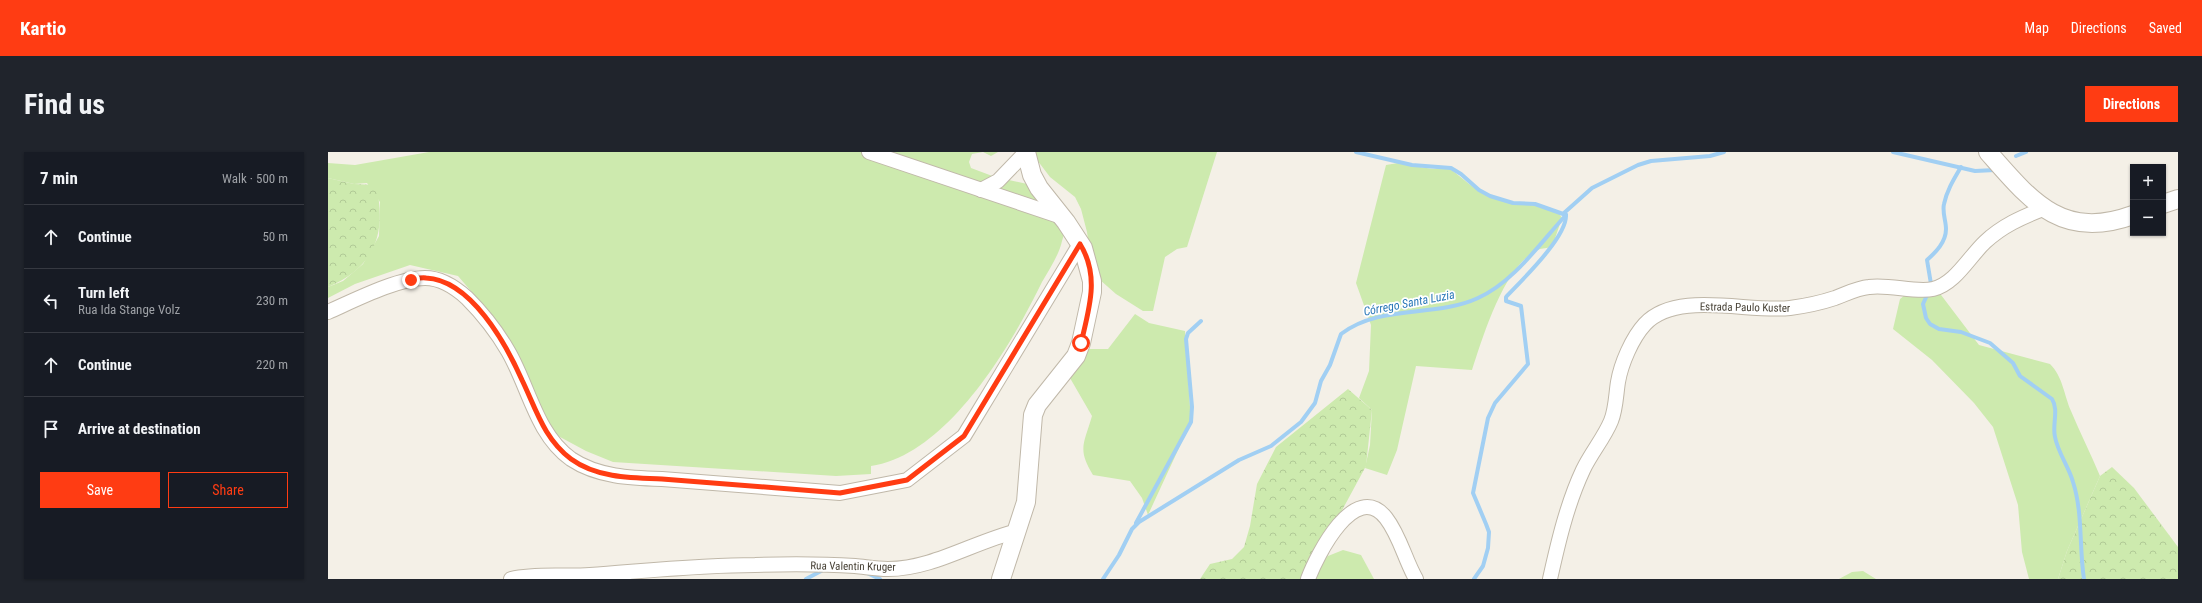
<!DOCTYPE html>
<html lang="en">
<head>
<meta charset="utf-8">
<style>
	:root { --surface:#171b24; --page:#20242c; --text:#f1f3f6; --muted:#9ea1a6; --line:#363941; --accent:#ff3c13 }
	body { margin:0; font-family:"Roboto Condensed",sans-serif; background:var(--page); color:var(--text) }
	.controls { position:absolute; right:12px; top:12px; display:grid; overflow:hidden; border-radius:0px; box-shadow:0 1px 3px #0004 }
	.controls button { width:36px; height:36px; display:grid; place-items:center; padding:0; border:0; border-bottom:1px solid var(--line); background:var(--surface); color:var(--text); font:20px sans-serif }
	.stop { position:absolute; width:12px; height:12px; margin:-9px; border:3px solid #ff3c13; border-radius:50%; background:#fff }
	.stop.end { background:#ff3c13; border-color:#fff; box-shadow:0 1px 4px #0008 }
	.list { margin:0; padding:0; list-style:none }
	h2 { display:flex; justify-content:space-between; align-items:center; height:52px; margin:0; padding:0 16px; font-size:17px }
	h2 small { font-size:13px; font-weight:400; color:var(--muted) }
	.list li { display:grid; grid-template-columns:26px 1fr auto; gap:12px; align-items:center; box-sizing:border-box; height:64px; padding:0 16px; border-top:1px solid var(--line) }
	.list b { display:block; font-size:15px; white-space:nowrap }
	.list p { margin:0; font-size:13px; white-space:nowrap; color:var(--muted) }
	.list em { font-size:13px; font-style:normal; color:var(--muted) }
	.actions { display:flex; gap:8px; padding:12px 16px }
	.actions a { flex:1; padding:9px 0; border:1px solid var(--accent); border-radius:0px; text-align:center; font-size:14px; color:var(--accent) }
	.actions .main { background:var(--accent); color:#fff }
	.icon { flex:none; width:22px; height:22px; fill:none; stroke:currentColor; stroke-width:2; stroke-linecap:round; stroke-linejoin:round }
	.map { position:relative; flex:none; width:1850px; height:427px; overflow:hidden; border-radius:0px }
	header { display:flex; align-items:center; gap:24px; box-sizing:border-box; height:56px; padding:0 20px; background:var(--accent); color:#fff }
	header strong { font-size:19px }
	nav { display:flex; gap:22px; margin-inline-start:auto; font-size:14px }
	.intro { display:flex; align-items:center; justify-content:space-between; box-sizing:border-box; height:96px; padding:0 24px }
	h1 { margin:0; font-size:28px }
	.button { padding:10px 18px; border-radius:0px; background:var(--accent); color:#fff; font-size:14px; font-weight:700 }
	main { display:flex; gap:24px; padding:0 24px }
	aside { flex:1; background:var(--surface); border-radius:0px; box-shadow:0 1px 3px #0004 }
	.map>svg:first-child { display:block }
	.grass { fill:#cdeaae }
	.forest { fill:url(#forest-crowns) }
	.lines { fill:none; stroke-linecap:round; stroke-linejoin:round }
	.stream { stroke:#a1cff3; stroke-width:4 }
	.minor-casing { stroke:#c0b8a9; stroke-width:16 }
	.tertiary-casing { stroke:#c0b8a9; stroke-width:20 }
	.minor { stroke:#fff; stroke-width:14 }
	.tertiary { stroke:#fff; stroke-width:18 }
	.route { stroke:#ff3c13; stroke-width:5 }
	.labels { text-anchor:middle; stroke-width:3.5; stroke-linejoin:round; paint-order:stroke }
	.street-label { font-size:11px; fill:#474135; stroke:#fff }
	.water-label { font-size:12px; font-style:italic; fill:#2a78b8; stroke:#fff }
</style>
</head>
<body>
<header>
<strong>Kartio</strong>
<nav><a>Map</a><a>Directions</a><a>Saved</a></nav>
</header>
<div class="intro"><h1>Find us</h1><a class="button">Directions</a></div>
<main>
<aside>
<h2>7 min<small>Walk · 500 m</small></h2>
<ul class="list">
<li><svg class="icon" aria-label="ahead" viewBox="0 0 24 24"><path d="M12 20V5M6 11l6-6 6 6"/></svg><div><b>Continue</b></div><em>50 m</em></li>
<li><svg class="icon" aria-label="left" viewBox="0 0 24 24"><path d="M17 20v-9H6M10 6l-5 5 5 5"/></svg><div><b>Turn left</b><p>Rua Ida Stange Volz</p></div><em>230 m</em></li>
<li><svg class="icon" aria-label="ahead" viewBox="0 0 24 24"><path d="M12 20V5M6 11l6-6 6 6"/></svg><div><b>Continue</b></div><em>220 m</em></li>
<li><svg class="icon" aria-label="arrive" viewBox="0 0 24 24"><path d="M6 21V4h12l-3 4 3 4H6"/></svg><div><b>Arrive at destination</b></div></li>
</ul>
<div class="actions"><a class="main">Save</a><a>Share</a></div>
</aside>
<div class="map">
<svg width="1850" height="427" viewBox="0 0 1850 427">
	<defs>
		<pattern id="forest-crowns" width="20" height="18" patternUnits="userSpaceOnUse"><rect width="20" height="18" fill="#cdeaae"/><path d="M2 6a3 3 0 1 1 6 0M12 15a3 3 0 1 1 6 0" fill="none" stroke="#b1ca96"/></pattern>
	</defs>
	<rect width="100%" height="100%" fill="#f4f0e7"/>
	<g class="grass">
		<path d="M 101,0 L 670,0 L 663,4 L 655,0 L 644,2 L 641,10 L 643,16 L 667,25 L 713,35 L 738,62 C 737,71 737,81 734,89 C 731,103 721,118 714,130 C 683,194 619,303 543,314 L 543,322 L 508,324 L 285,310 L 258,299 L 232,285 L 215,270 L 199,246 L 161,160 L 130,124 L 82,113 L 27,132 L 0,146 L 0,135 L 15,129 L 35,112 L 51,84 L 52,50 L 39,31 L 26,32 L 0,26 L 0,11 L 27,13 Z"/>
		<path d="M 703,0 L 889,0 L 859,95 L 849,97 L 837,105 L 825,159 L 815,159 L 788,142 L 771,127 L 761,94 L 759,80 L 753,57 L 747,45 L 722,25 Z"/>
		<path d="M 1076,10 C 1090,15 1103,19 1119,15 C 1131,22 1142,35 1154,40 C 1177,51 1204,52 1229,58 L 1234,66 L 1224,95 C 1221,96 1216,96 1212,97 C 1177,110 1155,185 1144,218 L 1088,214 L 1069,298 L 1059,323 L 1037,316 L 1042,293 L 1044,258 L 1031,246 L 1041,219 L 1043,173 L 1028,131 L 1058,13 Z"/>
		<path d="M 1587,135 L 1607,135 L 1651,193 L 1722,212 C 1735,225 1736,243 1743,259 C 1752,281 1763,302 1772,324 L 1739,399 L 1730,427 L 1701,427 L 1694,400 L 1690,353 L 1665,275 L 1646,251 L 1604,208 L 1565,177 L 1572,147 Z"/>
		<path d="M 807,162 L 821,171 L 857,179 L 863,270 L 820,363 L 814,346 L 802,329 L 765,323 C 749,297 756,292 764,264 L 742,226 L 737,210 L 757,197 L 780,197 Z"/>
		<path d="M 1015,398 L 1033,403 L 1046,427 L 983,427 L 1000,404 Z"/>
		<path d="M 1535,419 L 1548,427 L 1511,427 L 1524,420 Z"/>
	</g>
	<g class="forest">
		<path d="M 0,26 L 26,32 L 48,33 C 59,81 47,115 0,135 Z"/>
		<path d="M 1020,237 L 1044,258 L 1038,314 L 1005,375 L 1000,404 L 983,427 L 872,427 L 882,412 L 904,407 L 916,395 L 922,374 L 929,332 L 948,295 Z"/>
		<path d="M 1784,315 L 1806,336 L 1850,395 L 1850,427 L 1730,427 L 1739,399 L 1772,324 Z"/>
	</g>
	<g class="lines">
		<g class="stream">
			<path d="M 1028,0 L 1084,13 L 1123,16 L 1133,22 L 1151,38 L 1162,44 L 1185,51 L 1207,52 L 1238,63"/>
			<path d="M 1565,0 L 1647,19 L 1667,18"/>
			<path d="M 1688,4 L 1698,0"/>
			<path d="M 1236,61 L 1264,36 L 1310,13 L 1323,9 L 1382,4 L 1396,0"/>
			<path d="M 1603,132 L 1599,108 C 1608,100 1618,90 1618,77 C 1618,69 1614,60 1616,52 C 1619,38 1626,27 1633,15"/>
			<path d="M 1600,141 L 1595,152 L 1598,166 L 1602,172 L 1611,177 L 1633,180 L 1662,191 L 1685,211 L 1692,224 L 1724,247 C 1731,258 1724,273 1727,285 C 1730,301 1741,315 1745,330 C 1755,361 1751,395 1756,427"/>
			<path d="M 808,371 L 863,270 L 864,255 L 858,187 L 860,181 L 873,169"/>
			<path d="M 539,421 L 552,427"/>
			<path d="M 478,427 L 495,418"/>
			<path d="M 775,427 L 791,403 L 804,377 L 811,370 L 911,308 L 943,294 L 973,270 L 987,251 L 993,229 L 1002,213 L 1013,182 C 1052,152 1107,166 1150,146 C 1186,130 1212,91 1238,63"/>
			<path d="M 1146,427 L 1155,414 L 1160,396 L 1161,380 L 1158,372 L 1145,341 L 1160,266 L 1167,251 L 1200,212 L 1193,154 L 1178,149 L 1178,145 C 1193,129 1239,85 1238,63"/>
		</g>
		<defs>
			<g id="minor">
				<path d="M 541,0 L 734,65"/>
				<path d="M 653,38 L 670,29 L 698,0"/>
				<path d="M 0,160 C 25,149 70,126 97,126 C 113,126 128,136 139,146 C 155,162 169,180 180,199 C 201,235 208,282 243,307 C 270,325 303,326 334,327 L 512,341 L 579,328 L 636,284 L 752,92"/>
				<path d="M 183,427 C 209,421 236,425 262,423 C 317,419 372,413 427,413 C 461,412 494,412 527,414 C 538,415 549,417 560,417 C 605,417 647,389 690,379"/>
				<path d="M 980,427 C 989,403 1027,327 1058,366 C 1072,384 1077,408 1088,427"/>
				<path d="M 1222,427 C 1230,391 1239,352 1255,318 C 1263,301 1276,286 1283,269 C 1288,257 1288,242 1290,230 C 1293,212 1304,186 1317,172 C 1349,138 1420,161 1462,156 C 1477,154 1492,151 1507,146 C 1518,142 1529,136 1541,135 C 1561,132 1588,141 1605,137 C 1627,132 1641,105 1657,90 C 1674,74 1694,65 1715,57"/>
			</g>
			<g id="tertiary">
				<path d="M 1660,0 C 1703,49 1734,89 1805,63"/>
				<path d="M 1835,52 L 1850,47"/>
				<path d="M 673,427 L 698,350 L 705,263 L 709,253 L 748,204 L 753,191 L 764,140 L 764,129 L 755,96 L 738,70 L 711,36 L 704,23 L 698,0"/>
			</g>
		</defs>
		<use href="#minor" class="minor-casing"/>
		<use href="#tertiary" class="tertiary-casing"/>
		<use href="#minor" class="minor"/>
		<use href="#tertiary" class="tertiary"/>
	</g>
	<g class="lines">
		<path class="route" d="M 83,128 C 88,127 93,125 98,126 C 143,128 178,192 194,228 C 208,257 216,287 243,307 C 269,326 303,326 334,327 L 512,341 L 579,328 L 636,284 L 752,92 C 772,124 761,157 753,191"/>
	</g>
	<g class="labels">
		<g class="street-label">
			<text transform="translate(1417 155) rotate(1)" y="4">Estrada Paulo Kuster</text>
			<text transform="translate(525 414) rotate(1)" y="4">Rua Valentin Kruger</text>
		</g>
		<g class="water-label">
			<text transform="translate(1081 151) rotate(-11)" y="4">Córrego Santa Luzia</text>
		</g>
	</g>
</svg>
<div class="controls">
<button>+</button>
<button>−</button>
</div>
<div class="stop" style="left:753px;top:191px"></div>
<div class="stop end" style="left:83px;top:128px"></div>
</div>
</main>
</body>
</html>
